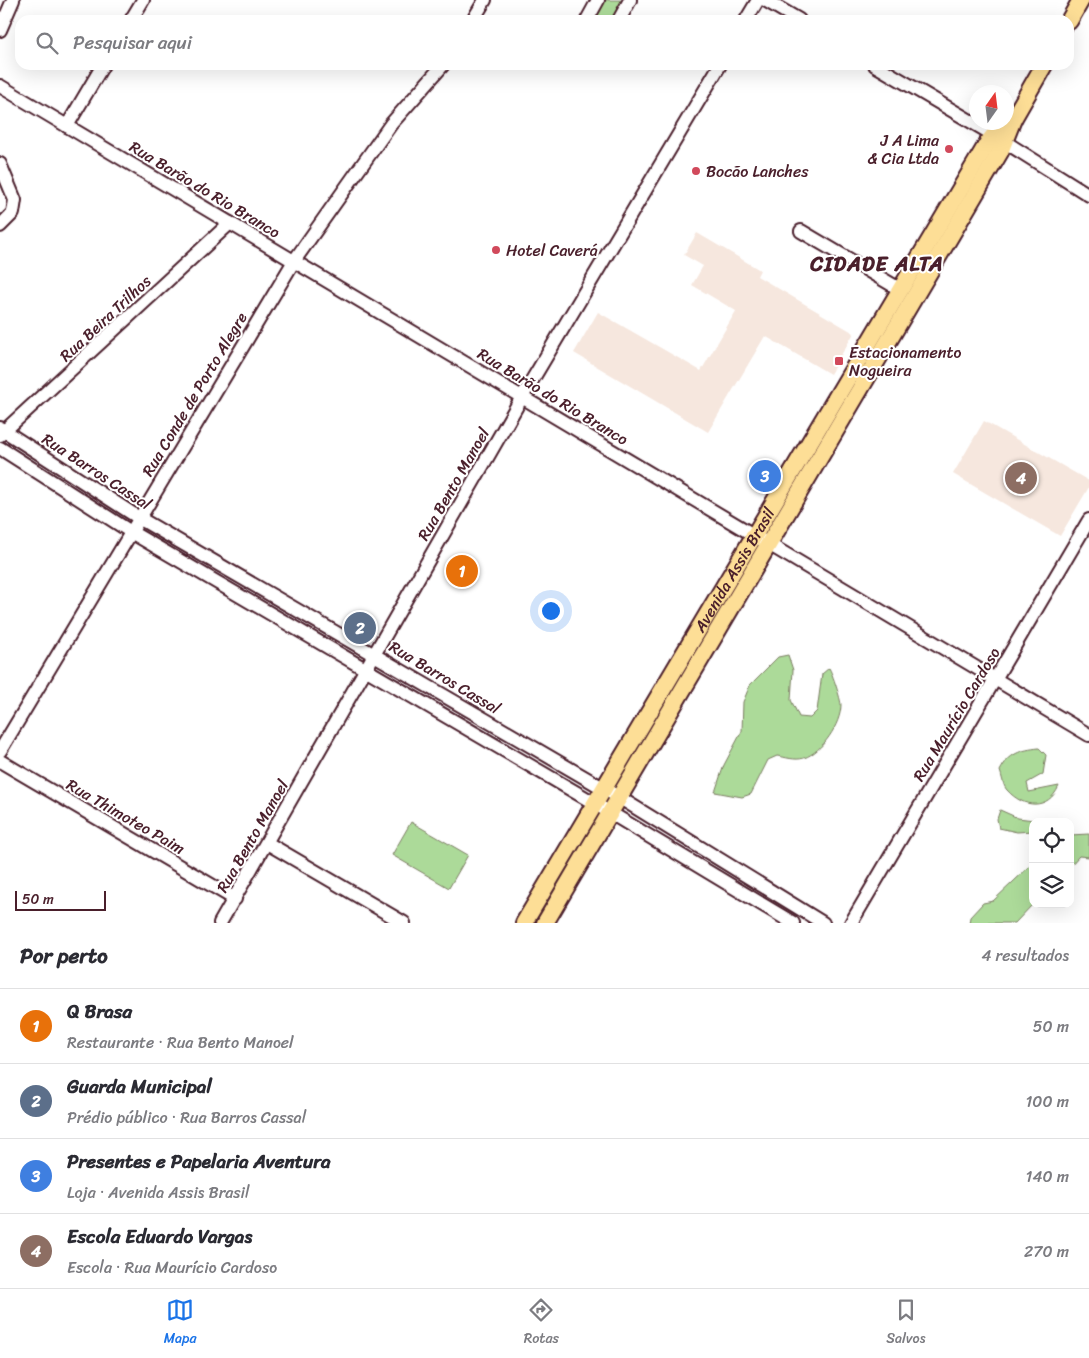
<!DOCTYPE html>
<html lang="pt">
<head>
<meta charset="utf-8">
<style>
	:root { --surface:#fff; --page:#f2f2f3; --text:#2b2b33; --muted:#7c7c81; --line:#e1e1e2; --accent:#1a73e8 }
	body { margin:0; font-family:Sriracha,sans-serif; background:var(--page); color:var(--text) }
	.controls { position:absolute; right:15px; bottom:15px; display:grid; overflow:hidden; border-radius:10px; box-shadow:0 5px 20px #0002 }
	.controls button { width:45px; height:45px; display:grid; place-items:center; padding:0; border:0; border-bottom:1px solid var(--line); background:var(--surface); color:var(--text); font:25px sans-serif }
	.compass { position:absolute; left:969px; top:85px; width:45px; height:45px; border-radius:50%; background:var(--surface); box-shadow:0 5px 20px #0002; rotate:14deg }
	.scale { position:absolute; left:15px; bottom:12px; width:91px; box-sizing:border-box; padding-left:5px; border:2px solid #4a1f2b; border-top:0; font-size:14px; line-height:18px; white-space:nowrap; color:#4a1f2b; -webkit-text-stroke:4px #fff; paint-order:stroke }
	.you { position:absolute; left:550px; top:610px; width:18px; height:18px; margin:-12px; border:4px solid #fff; border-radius:50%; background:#1a73e8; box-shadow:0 0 0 8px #1a73e833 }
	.badge { display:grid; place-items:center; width:32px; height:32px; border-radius:50%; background:var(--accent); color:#fff; font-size:16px; font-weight:700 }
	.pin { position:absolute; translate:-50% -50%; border:2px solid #fff; box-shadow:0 1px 5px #0006 }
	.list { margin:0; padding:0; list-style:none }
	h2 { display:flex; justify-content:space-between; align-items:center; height:65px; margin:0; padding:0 20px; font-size:21px }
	h2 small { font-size:16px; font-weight:400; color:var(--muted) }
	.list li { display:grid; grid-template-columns:32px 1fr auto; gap:15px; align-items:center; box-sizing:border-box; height:75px; padding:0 20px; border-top:1px solid var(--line) }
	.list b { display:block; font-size:19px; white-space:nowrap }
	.list p { margin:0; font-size:16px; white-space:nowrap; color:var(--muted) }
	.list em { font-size:16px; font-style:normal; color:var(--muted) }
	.icon { flex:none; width:28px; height:28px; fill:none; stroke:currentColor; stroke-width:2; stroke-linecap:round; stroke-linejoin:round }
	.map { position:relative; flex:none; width:1089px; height:923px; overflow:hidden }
	.search { position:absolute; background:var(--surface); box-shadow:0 5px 20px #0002; left:15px; right:15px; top:15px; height:55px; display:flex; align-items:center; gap:12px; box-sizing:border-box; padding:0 18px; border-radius:15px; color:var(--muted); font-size:19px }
	.sheet { height:365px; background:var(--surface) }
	nav { display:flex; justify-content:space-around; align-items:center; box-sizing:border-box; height:70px; border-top:1px solid var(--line); background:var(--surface); font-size:14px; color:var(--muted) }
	nav a { display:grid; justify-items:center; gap:2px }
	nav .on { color:var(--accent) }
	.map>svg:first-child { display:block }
	.built { fill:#f6e7de }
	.green { fill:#acda99; stroke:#7b7c62 }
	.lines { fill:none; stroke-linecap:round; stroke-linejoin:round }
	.minor-casing { stroke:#4a1f2b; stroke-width:16 }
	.major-casing { stroke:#4a1f2b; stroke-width:20 }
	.minor { stroke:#fff; stroke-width:12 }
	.major { stroke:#fdde96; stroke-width:16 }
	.poi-dot { fill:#d1495b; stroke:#fff; stroke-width:2 }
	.labels { text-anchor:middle; stroke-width:4; stroke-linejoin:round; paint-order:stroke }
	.poi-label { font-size:16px; fill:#4a1f2b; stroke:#fff; text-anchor:start }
	.street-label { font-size:16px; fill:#4a1f2b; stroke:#fff }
	.district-label { font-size:21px; font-weight:bold; letter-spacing:1px; fill:#4a1f2b; stroke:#fff }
</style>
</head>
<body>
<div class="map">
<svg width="1089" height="923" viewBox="0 0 1089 923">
	<rect width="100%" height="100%" fill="#fff"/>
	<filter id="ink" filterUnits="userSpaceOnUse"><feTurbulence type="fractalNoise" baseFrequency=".02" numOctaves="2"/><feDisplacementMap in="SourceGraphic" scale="10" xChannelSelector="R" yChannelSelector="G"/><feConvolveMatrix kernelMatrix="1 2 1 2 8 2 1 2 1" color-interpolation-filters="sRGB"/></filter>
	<g filter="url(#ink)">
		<g class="built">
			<path d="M 697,233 L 760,270 L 757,276 L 854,333 L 830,374 L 765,336 L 708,432 L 574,353 L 598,312 L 701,371 L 736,311 L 692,285 L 703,266 L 684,255 Z"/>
			<path d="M 984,421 L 1089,481 L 1089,487 L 1060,536 L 953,474 Z"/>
		</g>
		<g class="green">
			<path d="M 605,0 L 625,0 L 613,20 L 593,20 Z"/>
			<path d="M 788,655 L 793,670 L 791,700 L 799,717 L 810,718 L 817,711 L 822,674 L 829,668 C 832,672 841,700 841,705 C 841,724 822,752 804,758 C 795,761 785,757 777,756 L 768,760 L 751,794 L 742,797 L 715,792 L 724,765 L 742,731 L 743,702 L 750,685 L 778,657 Z"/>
			<path d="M 1039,748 L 1046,755 L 1043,774 L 1027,783 L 1029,792 L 1059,786 C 1048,811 1023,808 1007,790 C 1003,786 1002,776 1000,771 C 1009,753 1021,750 1039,748 Z"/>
			<path d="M 1000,810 L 1018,818 L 1050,822 L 1033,822 L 1033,831 L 1017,832 L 999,828 L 997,819 Z"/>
			<path d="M 411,822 L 468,855 L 449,888 L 392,855 Z"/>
			<path d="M 1089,834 L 1089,857 L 1079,856 L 1070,866 L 1070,835 Z"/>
			<path d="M 1033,863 L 1033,904 L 1015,923 L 969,923 L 970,917 L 983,903 L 993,901 Z"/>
		</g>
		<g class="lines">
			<defs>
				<g id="minor">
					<path d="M 765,0 L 799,20"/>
					<path d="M 131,20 L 143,0"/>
					<path d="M 473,20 L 485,0"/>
					<path d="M 587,20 L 598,0"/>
					<path d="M 619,20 L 630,0"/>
					<path d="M 746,20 L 758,0"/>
					<path d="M 0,30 L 13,0"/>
					<path d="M 875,65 L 994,135 L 1089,195"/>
					<path d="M 0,86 L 1089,735"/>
					<path d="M 67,126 L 103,65"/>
					<path d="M 0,164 L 15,200 L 13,213 L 0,226"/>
					<path d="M 801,231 L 901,290"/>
					<path d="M 0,428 L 139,518 L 620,798 L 823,923"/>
					<path d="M 0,435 L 230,223"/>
					<path d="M 0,448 L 131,532 L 594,803 L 793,923"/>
					<path d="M 0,751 L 294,261 L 391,124 L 443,65"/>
					<path d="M 0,761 L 235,899"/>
					<path d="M 267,843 L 404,923"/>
					<path d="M 220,923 L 522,397 L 720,65"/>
					<path d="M 851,923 L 1089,520"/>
				</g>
				<g id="major">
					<path d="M 1069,21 L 1081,0"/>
					<path id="s1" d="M 524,923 L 987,144 L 994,135 L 1013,119"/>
					<path d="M 545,923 L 1000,152 L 1013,119 L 1044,65"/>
				</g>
			</defs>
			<use href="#minor" class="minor-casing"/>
			<use href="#major" class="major-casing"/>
			<use href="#minor" class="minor"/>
			<use href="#major" class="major"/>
		</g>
	</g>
	<g class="poi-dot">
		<circle cx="949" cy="149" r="5"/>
		<circle cx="696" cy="171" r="5"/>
		<circle cx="496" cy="250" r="5"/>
		<rect x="834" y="356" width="10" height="10" rx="2.5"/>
	</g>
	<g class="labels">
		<g class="poi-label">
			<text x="939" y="146" text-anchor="end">J A Lima<tspan x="939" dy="18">&amp; Cia Ltda</tspan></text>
			<text x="706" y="177">Bocão Lanches</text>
			<text x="506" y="256">Hotel Caverá</text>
			<text x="849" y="358">Estacionamento<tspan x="849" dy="18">Nogueira</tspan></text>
		</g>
		<g class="street-label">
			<text transform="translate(205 189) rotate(31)" y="6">Rua Barão do Rio Branco</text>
			<text transform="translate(105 318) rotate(-43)" y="6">Rua Beira Trilhos</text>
			<text transform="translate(194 394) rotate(-59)" y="6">Rua Conde de Porto Alegre</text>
			<text transform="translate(553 396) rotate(31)" y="6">Rua Barão do Rio Branco</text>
			<text transform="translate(97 471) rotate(33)" y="6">Rua Barros Cassal</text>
			<text transform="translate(453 484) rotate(-60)" y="6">Rua Bento Manoel</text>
			<text dy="6" stroke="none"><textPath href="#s1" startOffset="411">Avenida Assis Brasil</textPath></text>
			<text transform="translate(445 677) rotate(31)" y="6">Rua Barros Cassal</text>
			<text transform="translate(956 714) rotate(-59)" y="6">Rua Maurício Cardoso</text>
			<text transform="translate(126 816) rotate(30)" y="6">Rua Thimoteo Paim</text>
			<text transform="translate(252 836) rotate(-60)" y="6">Rua Bento Manoel</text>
		</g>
		<g class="district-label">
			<text x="877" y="271">CIDADE ALTA</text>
		</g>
	</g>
</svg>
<div class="controls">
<button><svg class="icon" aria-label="locate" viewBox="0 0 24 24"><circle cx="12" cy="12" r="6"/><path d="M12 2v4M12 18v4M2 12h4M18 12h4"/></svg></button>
<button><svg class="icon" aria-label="layers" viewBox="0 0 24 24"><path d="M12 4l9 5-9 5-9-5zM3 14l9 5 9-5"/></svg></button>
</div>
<svg class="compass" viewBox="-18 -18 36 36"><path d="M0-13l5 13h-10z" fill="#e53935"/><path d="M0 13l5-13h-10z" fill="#7c7c81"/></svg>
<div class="scale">50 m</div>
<div class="you"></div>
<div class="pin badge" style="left:462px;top:571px;background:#e8710a">1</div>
<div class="pin badge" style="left:360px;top:628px;background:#5c6f8a">2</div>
<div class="pin badge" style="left:765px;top:476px;background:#3f7fe0">3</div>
<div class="pin badge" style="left:1021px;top:478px;background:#8d6e63">4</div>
<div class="search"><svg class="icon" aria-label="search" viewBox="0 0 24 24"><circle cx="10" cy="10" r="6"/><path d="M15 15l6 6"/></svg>Pesquisar aqui</div>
</div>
<section class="sheet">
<h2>Por perto<small>4 resultados</small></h2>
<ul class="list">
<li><span class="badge" style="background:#e8710a">1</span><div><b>Q Brasa</b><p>Restaurante · Rua Bento Manoel</p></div><em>50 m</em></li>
<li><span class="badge" style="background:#5c6f8a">2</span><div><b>Guarda Municipal</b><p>Prédio público · Rua Barros Cassal</p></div><em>100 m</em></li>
<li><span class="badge" style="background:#3f7fe0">3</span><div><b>Presentes e Papelaria Aventura</b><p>Loja · Avenida Assis Brasil</p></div><em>140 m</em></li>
<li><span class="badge" style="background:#8d6e63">4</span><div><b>Escola Eduardo Vargas</b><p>Escola · Rua Maurício Cardoso</p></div><em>270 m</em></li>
</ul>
</section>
<nav>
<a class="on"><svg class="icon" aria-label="map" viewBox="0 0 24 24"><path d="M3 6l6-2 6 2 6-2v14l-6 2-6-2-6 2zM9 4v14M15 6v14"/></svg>Mapa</a>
<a><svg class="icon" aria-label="directions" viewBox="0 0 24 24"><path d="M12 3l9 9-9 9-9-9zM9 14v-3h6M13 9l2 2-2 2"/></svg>Rotas</a>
<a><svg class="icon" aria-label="saved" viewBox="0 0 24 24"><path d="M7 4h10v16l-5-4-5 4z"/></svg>Salvos</a>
</nav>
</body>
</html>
